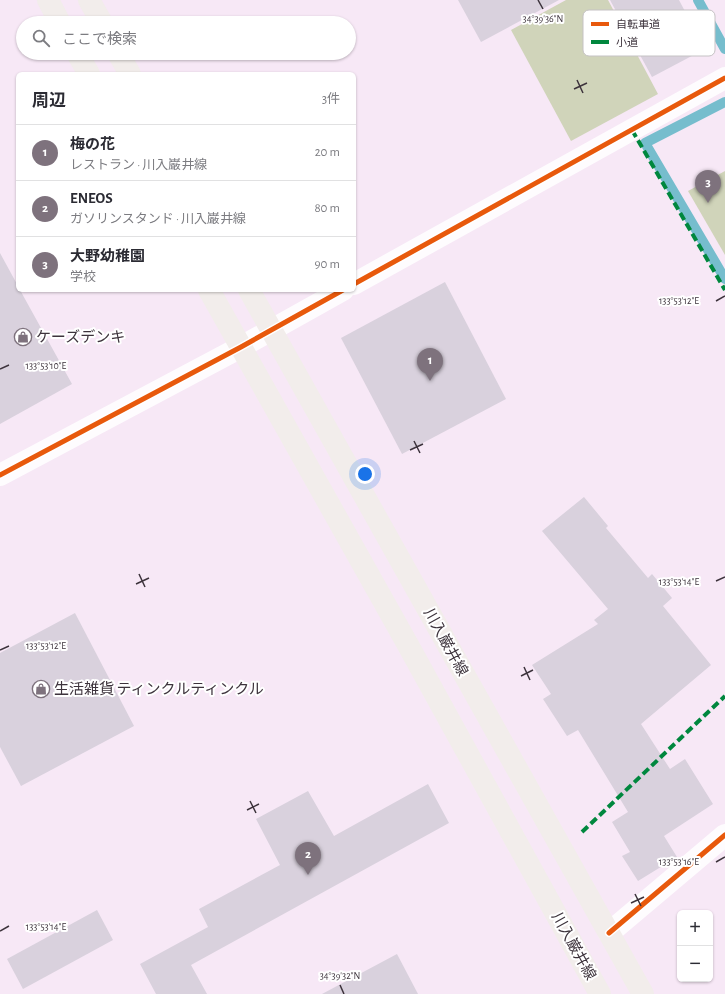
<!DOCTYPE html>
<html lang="ja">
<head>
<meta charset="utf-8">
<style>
	:root { --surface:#fff; --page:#f7f7f7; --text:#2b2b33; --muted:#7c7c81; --line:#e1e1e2; --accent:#7e727d }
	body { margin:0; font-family:"Alegreya Sans","Noto Sans JP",sans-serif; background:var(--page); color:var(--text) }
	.controls { position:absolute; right:12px; bottom:12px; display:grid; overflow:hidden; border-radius:6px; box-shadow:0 1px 3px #0004 }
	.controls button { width:36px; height:36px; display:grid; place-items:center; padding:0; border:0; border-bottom:1px solid var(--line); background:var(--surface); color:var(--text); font:20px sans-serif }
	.you { position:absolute; left:365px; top:474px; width:14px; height:14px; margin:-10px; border:3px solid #fff; border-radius:50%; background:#1a73e8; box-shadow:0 0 0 6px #1a73e833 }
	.badge { display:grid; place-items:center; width:26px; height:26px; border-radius:50%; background:var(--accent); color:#fff; font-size:13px; font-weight:700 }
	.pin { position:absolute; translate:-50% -33px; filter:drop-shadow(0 1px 2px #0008) }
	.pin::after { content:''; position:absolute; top:21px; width:14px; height:12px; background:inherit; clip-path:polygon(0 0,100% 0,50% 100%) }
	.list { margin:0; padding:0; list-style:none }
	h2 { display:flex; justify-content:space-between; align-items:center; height:52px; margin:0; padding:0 16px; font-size:17px }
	h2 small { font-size:13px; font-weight:400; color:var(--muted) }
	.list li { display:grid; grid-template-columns:26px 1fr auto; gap:12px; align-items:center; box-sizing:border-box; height:56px; padding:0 16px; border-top:1px solid var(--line) }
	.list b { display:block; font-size:15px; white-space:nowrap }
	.list p { margin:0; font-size:13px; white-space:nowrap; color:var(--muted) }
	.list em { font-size:13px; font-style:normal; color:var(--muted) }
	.icon { flex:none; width:22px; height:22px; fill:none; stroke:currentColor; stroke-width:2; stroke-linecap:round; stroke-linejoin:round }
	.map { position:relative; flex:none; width:725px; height:994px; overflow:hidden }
	.search { position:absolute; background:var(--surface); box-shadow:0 1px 3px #0004; left:16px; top:16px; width:340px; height:44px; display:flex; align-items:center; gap:10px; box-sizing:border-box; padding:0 14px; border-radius:22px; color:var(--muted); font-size:15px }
	.panel { position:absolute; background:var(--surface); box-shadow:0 1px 3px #0004; left:16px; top:72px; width:340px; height:220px; border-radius:6px }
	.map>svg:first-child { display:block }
	.green { fill:#d0d4ba }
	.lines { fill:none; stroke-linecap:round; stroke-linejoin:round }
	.stream { stroke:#76bdcd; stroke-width:10 }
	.building { fill:#d9d1dd }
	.street { stroke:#fefcfe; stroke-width:22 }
	.secondary { stroke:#f2edeb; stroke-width:22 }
	.quiet { stroke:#00873e; stroke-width:4; stroke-dasharray:8 4; stroke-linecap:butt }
	.cycleway-casing { stroke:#fff; stroke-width:8 }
	.cycleway { stroke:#e8590c; stroke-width:5 }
	.ticks { fill:none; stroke:#3d333c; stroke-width:1.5 }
	.labels { text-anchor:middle; stroke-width:4; stroke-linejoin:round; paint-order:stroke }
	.poi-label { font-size:15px; fill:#3d333c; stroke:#fff; text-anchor:start }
	.street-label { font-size:15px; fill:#3d333c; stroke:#fff }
	.key { fill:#fff; stroke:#c5c2c4; stroke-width:1 }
	.key-label { font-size:11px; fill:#3d333c }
	.ticks-label { font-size:10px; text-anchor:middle; fill:#3d333c; stroke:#fff; stroke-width:4; stroke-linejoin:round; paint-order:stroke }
</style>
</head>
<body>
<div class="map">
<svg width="725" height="994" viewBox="0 0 725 994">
	<rect width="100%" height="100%" fill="#f7e8f6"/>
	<g class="green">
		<path d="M 566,0 L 608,0 L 658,94 L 571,141 L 511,30 Z"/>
		<path d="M 725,171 L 725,255 L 688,191 Z"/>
	</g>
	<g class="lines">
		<g class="stream">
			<path d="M 698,0 L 725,49"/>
			<path d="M 725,102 L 645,143 L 725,279"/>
		</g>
	</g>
	<g class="building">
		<path d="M 458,0 L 559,0 L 481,42 Z"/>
		<path d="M 610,0 L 679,0 L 705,49 L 652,77 Z"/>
		<path d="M 0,253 L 18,286 L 18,290 L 20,290 L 72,384 L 0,424 Z"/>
		<path d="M 445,282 L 506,399 L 402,454 L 341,338 Z"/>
		<path d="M 584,497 L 608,526 L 606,528 L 648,578 L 652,574 L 672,598 L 663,606 L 711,665 L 641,724 L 670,769 L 685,759 L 713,804 L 664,836 L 677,857 L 638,881 L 622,856 L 630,852 L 612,822 L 628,812 L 578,730 L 567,736 L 543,699 L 551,694 L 532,665 L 598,624 L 594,620 L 608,609 L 542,531 Z"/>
		<path d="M 75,613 L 134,726 L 21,786 L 0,747 L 0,653 Z"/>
		<path d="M 428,784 L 449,823 L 191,965 L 207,994 L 156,994 L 140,964 L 208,927 L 199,909 L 280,865 L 256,819 L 308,791 L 334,836 Z"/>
		<path d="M 97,910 L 113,940 L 23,989 L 7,959 Z"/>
		<path d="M 397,954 L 418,994 L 322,994 Z"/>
	</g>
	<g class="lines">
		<g class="street">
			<path d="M 354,284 L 725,78"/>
			<path d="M 0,475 L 241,347 L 343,290"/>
			<path d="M 609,933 L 725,835"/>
		</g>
		<g class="secondary">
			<path d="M 48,0 L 60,23"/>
			<path d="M 89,0 L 102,23"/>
			<path d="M 77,53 L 89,74"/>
			<path d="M 118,53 L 130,74"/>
			<path d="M 209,290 L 408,645 L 600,994"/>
			<path d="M 249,290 L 643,994"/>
		</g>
		<g class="quiet">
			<path d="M 632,130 L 725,290"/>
			<path d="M 582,832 L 725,696"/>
		</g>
		<defs>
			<g id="cycleway">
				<path d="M 354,284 L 725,78"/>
				<path d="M 0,475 L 241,347 L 343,290"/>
				<path d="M 609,933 L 725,835"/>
			</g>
		</defs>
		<use href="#cycleway" class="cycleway-casing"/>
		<use href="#cycleway" class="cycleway"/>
	</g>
	<path class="ticks" d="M 538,0 L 543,9M 577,80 L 583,93M 574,89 L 587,83M 716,301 L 725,296M 0,369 L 9,365M 414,441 L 420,453M 410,450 L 423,444M 139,574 L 145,587M 716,581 L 725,577M 136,584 L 149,578M 0,650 L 9,646M 524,667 L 530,680M 521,676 L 533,670M 250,801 L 256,813M 247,810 L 259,804M 716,862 L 725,857M 635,894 L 641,906M 631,903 L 644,897M 0,931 L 9,926M 340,985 L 344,994"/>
	<defs>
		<symbol id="shop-ring" viewBox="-11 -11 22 22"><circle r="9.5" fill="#fff" stroke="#7e727d" stroke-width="1.5"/><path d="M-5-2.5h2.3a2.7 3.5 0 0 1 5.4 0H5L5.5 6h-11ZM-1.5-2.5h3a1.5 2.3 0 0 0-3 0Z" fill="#7e727d"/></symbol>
	</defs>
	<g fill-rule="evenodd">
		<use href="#shop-ring" x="13" y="327" width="20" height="20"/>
		<use href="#shop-ring" x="31" y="679" width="20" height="20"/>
	</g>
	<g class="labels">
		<g class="poi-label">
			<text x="36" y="342">ケーズデンキ</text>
			<text x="54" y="694">生活雑貨 ティンクルティンクル</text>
		</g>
		<g class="street-label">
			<text transform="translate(446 642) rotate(61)" y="5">川入巌井線</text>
			<text transform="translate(574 946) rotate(61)" y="5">川入巌井線</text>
		</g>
	</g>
	<rect x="583" y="10" width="132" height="46" rx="6" class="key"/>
	<rect x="591" y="22" width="18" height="4" fill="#e8590c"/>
	<rect x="591" y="40" width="18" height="4" fill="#00873e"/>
	<g class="key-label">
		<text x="616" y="28">自転車道</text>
		<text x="616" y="46">小道</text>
	</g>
	<g class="ticks-label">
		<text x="543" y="22">34°39'36"N</text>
		<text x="679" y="304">133°53'12"E</text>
		<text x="46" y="369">133°53'10"E</text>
		<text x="679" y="585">133°53'14"E</text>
		<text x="46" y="649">133°53'12"E</text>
		<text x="679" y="865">133°53'16"E</text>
		<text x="46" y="930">133°53'14"E</text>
		<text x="340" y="979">34°39'32"N</text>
	</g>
</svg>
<div class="controls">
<button>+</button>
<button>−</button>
</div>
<div class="you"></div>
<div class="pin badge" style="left:430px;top:381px">1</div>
<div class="pin badge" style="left:308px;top:875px">2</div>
<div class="pin badge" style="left:708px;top:203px">3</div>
<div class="search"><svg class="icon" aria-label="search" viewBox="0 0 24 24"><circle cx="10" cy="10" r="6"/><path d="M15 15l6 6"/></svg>ここで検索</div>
<section class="panel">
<h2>周辺<small>3件</small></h2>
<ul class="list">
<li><span class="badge">1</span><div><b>梅の花</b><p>レストラン · 川入巌井線</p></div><em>20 m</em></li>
<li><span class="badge">2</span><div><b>ENEOS</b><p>ガソリンスタンド · 川入巌井線</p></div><em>80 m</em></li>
<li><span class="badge">3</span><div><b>大野幼稚園</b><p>学校</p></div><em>90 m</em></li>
</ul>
</section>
</div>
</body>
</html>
